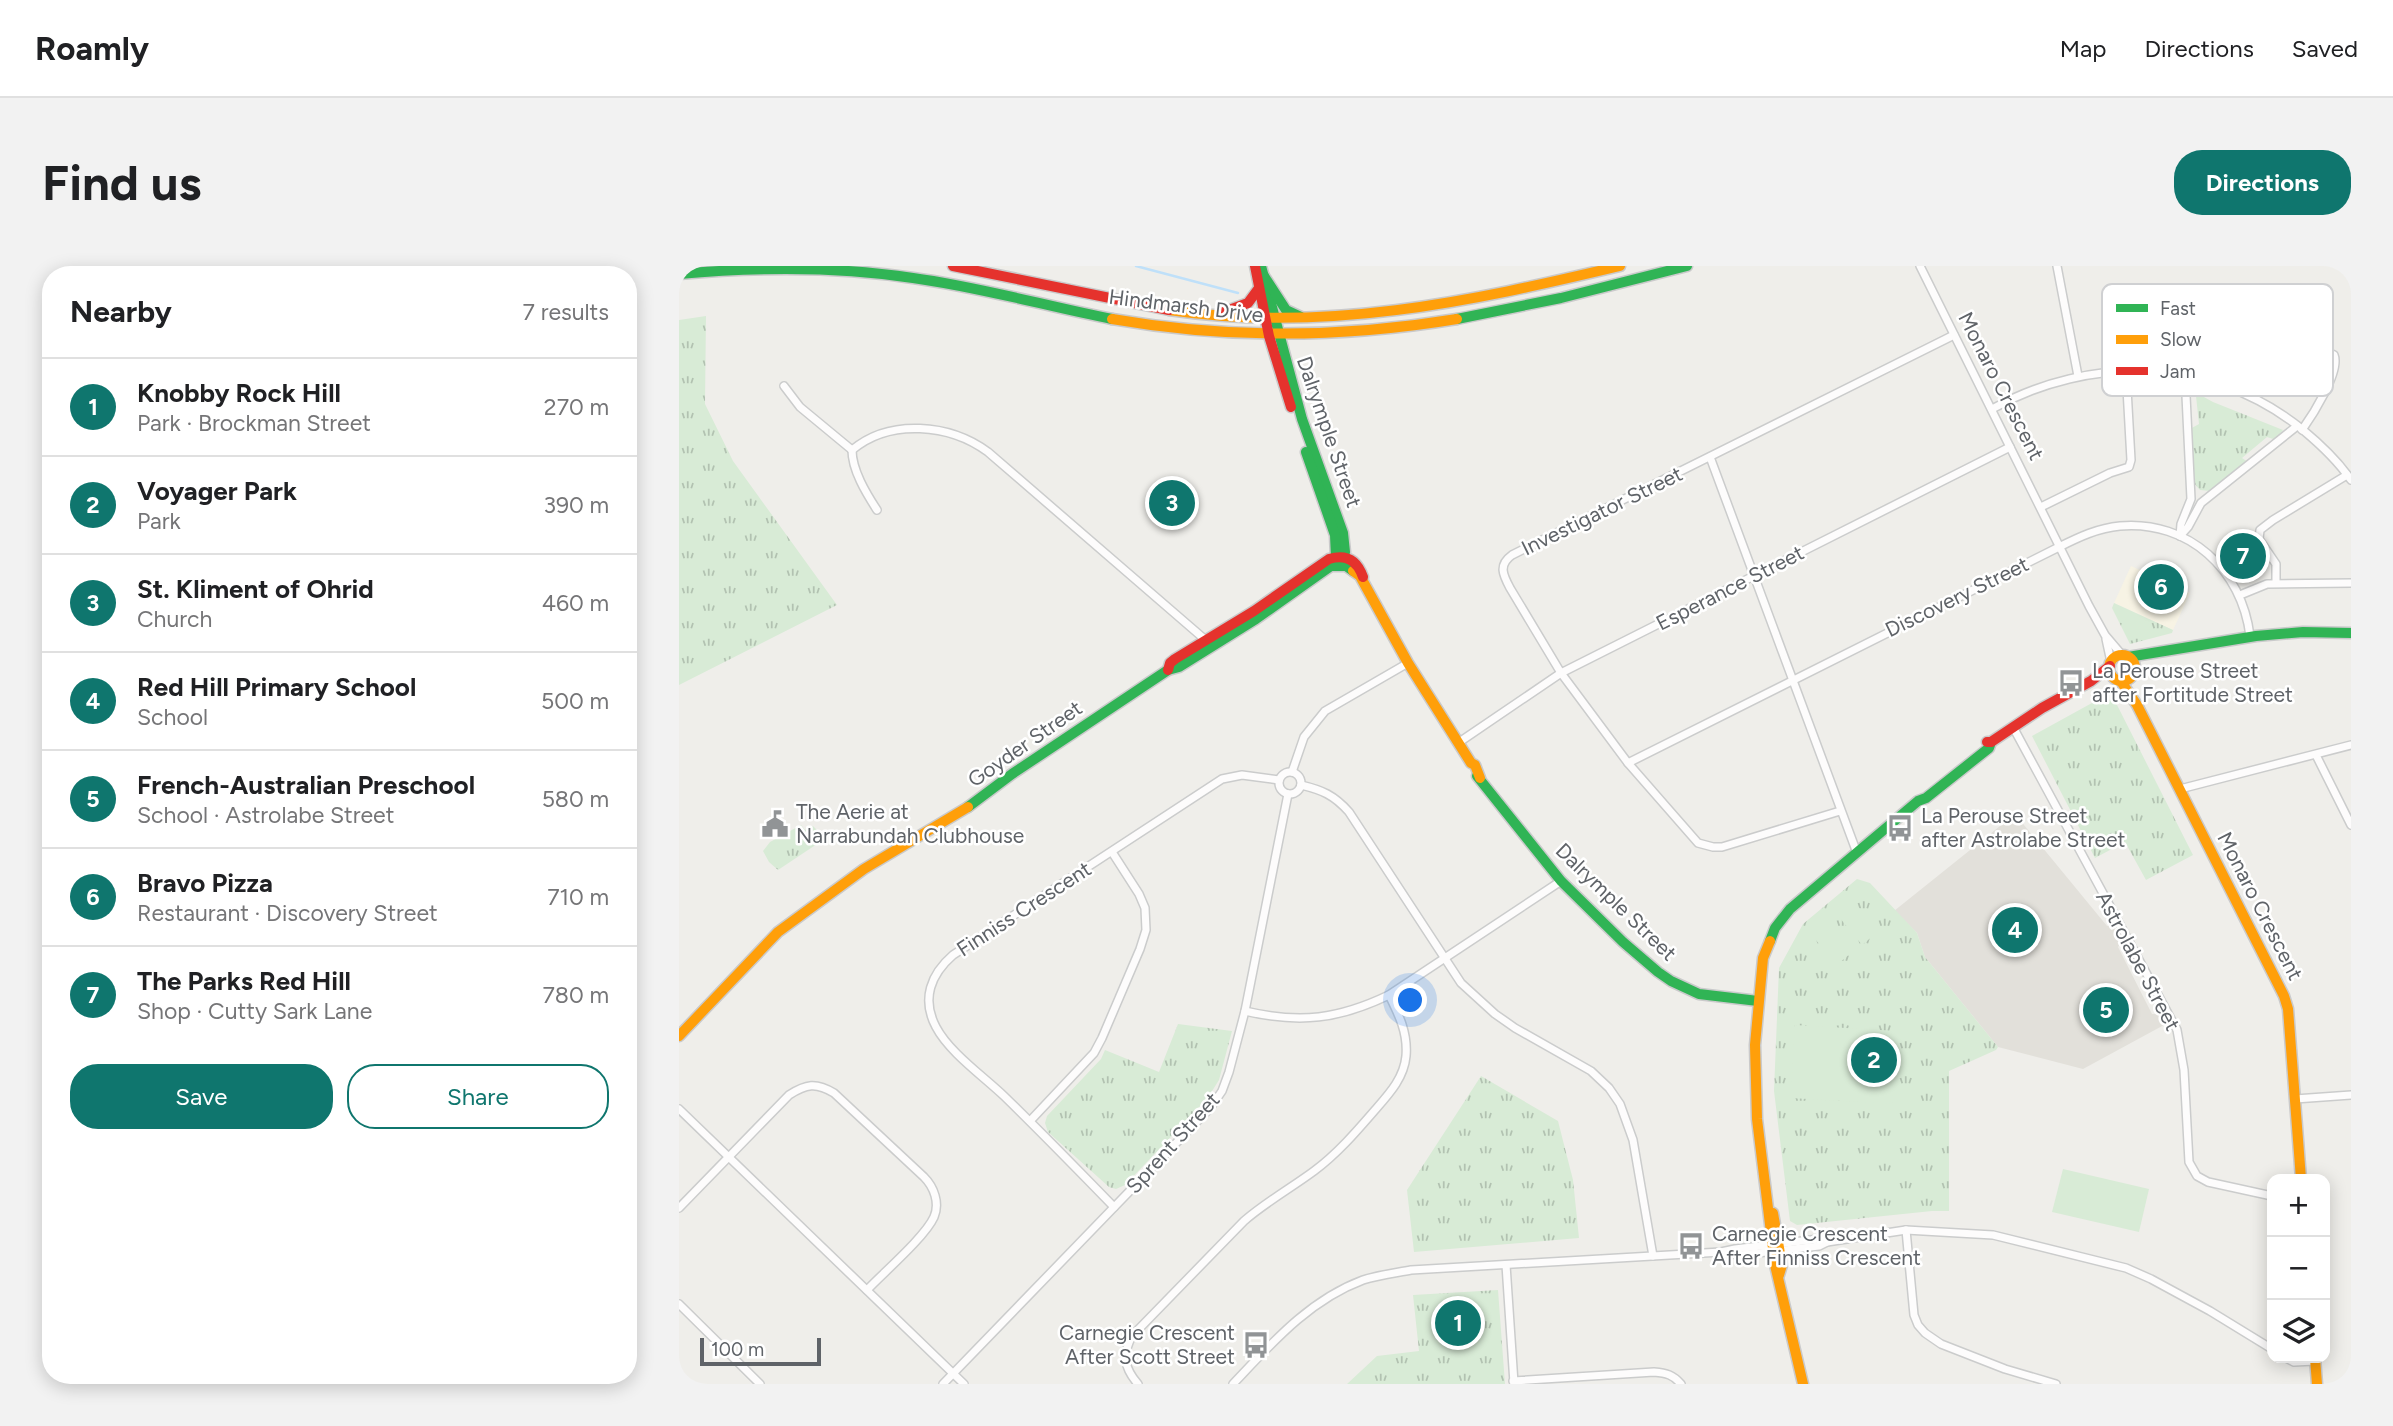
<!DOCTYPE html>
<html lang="en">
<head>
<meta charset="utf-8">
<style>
	:root { --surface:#fff; --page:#f2f2f2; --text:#202124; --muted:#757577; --line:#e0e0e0; --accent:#0f766e }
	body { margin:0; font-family:Figtree,sans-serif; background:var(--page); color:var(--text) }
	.controls { position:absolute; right:21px; bottom:21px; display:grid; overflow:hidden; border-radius:14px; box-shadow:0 4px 18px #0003 }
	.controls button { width:63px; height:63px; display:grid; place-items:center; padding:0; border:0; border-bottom:2px solid var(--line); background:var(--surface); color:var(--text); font:35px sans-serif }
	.scale { position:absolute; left:21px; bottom:18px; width:121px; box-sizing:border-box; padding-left:7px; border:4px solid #5f6368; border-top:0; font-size:19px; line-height:24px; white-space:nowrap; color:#5f6368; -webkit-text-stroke:5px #fff; paint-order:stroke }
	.you { position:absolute; left:732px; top:735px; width:24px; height:24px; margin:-18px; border:5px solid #fff; border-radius:50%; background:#1a73e8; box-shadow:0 0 0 10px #1a73e833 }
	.badge { display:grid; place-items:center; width:46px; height:46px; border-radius:50%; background:var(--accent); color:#fff; font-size:23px; font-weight:700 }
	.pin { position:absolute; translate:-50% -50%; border:4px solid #fff; box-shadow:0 2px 7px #0006 }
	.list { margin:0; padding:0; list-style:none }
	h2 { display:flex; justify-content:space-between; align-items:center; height:91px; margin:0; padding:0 28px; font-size:30px }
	h2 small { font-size:23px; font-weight:400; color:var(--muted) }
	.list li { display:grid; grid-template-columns:46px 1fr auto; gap:21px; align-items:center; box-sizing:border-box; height:98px; padding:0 28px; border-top:2px solid var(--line) }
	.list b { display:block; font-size:26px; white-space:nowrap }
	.list p { margin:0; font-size:23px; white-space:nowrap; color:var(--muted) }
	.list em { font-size:23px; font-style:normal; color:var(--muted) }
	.actions { display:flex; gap:14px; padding:21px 28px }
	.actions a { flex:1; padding:16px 0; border:2px solid var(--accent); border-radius:28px; text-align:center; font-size:24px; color:var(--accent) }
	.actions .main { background:var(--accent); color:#fff }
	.icon { flex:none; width:38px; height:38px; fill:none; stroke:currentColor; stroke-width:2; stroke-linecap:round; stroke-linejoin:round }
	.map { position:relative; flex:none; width:1672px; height:1118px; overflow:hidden; border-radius:28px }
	header { display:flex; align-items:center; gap:42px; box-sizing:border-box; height:98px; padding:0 35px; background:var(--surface); border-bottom:2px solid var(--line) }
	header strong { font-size:33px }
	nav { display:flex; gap:38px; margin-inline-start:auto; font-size:24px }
	.intro { display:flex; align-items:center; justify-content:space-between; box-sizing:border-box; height:168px; padding:0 42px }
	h1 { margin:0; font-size:49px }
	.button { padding:18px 32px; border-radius:28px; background:var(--accent); color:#fff; font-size:24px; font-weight:700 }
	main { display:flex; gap:42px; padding:0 42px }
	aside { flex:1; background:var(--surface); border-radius:28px; box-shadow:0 4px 18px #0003 }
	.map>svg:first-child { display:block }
	.commercial { fill:#f7f3e4 }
	.education { fill:#e2e0da }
	.grass { fill:url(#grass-tufts) }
	.pitch { fill:#d8ebd6 }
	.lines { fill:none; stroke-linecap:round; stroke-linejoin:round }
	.stream { stroke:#bfe0f9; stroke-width:2.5 }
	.street-casing { stroke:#cbcccc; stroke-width:10 }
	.fast-casing { stroke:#cacacb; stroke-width:13 }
	.slow-casing { stroke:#cacacb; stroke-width:13 }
	.jam-casing { stroke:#cacacb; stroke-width:13 }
	.street { stroke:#fdfcfc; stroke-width:7 }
	.fast { stroke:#30b455; stroke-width:10 }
	.slow { stroke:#ff9f0a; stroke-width:10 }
	.jam { stroke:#e5322d; stroke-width:10 }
	.labels { text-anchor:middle; stroke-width:5; stroke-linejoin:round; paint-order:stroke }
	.street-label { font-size:21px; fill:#5f6368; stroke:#fff }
	.poi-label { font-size:21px; fill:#5f6368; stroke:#fff; text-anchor:start }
	.key { fill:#fff; stroke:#cfd0d2; stroke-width:2 }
	.key-label { font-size:19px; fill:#5f6368 }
</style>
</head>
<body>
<header>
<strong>Roamly</strong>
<nav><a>Map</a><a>Directions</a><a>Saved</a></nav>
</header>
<div class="intro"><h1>Find us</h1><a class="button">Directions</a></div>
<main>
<aside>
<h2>Nearby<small>7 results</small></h2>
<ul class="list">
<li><span class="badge">1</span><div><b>Knobby Rock Hill</b><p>Park · Brockman Street</p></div><em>270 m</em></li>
<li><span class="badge">2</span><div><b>Voyager Park</b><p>Park</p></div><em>390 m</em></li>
<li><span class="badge">3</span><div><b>St. Kliment of Ohrid</b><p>Church</p></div><em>460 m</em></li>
<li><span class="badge">4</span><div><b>Red Hill Primary School</b><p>School</p></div><em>500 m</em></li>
<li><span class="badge">5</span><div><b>French-Australian Preschool</b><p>School · Astrolabe Street</p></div><em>580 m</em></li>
<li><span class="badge">6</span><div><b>Bravo Pizza</b><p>Restaurant · Discovery Street</p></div><em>710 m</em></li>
<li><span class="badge">7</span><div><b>The Parks Red Hill</b><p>Shop · Cutty Sark Lane</p></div><em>780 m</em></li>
</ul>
<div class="actions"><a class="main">Save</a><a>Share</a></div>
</aside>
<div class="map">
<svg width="1672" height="1118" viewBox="0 0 1672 1118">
	<defs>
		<pattern id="grass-tufts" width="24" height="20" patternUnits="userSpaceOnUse" patternTransform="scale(1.75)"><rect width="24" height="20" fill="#d8ebd6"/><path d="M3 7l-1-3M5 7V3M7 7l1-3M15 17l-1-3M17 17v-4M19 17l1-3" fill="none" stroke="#b2c2b1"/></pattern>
	</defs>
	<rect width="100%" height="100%" fill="#efeeea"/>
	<path class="commercial" d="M 1452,300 L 1511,327 L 1494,364 L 1435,337 Z"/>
	<path class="education" d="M 1336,548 L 1428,660 L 1435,660 L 1443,676 L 1439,681 L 1473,748 L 1479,748 L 1485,759 L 1404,803 L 1319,781 L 1246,691 L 1238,667 L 1215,645 Z"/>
	<g class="grass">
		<path d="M 27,50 L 26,138 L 54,195 L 158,339 L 0,419 L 0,54 Z"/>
		<path d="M 1512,124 L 1534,136 L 1604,164 L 1597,174 L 1588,171 L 1563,192 L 1569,196 L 1531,225 L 1521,224 L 1514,216 L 1511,163 L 1520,158 L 1517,130 L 1511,129 Z"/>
		<path d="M 1435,337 L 1494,364 L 1493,367 L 1451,378 L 1433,342 Z"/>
		<path d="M 1422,432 L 1436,435 L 1514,589 L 1467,614 L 1446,576 L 1416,592 L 1353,470 Z"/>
		<path d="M 122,559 L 126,564 L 134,560 L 140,566 L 138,570 L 141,574 L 147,572 L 99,604 L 90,596 L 84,585 L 91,576 Z"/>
		<path d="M 1178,613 L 1191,617 L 1238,667 L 1246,691 L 1319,781 L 1317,784 L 1270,805 L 1270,945 L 1253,945 L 1118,959 L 1111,955 L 1095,825 L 1100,702 L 1124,658 Z"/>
		<path d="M 499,758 L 553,765 L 540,814 L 528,833 L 446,919 L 437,923 L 430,921 L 369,866 L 366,857 L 368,850 L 422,793 L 426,784 L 480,806 Z"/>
		<path d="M 802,810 L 879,855 L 894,914 L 900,972 L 735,986 L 728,924 Z"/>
		<path d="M 819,1024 L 826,1118 L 668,1118 L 698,1090 L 740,1085 L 734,1029 Z"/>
	</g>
	<g class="pitch">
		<path d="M 1176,637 L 1200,665 L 1183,679 L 1160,651 Z"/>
		<path d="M 1150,659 L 1173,686 L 1158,699 L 1135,672 Z"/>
		<path d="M 1116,759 L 1218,765 L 1213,838 L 1112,832 Z"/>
		<path d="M 1384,903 L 1470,923 L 1460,966 L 1373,946 Z"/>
	</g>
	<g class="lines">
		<path class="stream" d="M 457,0 L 559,27"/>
		<defs>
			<g id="street">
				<path d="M 1241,0 L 1410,340 L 1426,369 L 1443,389"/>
				<path d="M 1378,0 L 1399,110"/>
				<path d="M 1501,108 L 1505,86 L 1527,38 L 1532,33 L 1538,33 L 1655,89 C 1662,105 1633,150 1623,164"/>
				<path d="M 105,120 L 121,141 L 173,184"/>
				<path d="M 1313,143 C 1412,88 1534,91 1624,164 C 1642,179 1659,195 1672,214"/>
				<path d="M 173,184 C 211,152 271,158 309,186 L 530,377"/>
				<path d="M 173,184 C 173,204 187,227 198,244"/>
				<path d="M 1031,191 L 1178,587"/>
				<path d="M 1362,241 L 1431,207 L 1450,201 L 1452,194 L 1447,105"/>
				<path d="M 1501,270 L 1502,258 L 1512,233 L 1506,109"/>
				<path d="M 1501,270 L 1509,261 L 1522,237 L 1618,160"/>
				<path d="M 1597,317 L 1597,298 L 1580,273 L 1581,264 L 1594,254 L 1668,209"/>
				<path d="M 1561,329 L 1588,318 L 1672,317"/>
				<path d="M 1427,373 L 1432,396"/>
				<path d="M 1334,461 L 1498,764 L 1505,804 L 1510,896 L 1518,910 L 1529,916 L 1593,930"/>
				<path d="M 779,477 L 882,407 L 1331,181"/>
				<path d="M 1637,489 L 1672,559"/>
				<path d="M 949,497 L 1380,281 C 1400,271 1419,262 1441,260 C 1510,254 1563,304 1571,370"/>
				<circle cx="611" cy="517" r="11"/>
				<path d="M 613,506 L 625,471 L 646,445 L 729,397"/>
				<path d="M 622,519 C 643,524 655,529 670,546 L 782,717 L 816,748 L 836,762 L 912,805 L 930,822 L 941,838 L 954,874 L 974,990"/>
				<path d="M 1501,523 L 1672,479"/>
				<path d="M 1161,545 L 1043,581 L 1034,581 L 1019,577 L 949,497 L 882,407 L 831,322 C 824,309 819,299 833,289 L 1275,69"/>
				<path d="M 566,745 C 621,758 660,753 710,729 L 882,615"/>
				<path d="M 1616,833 L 1672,829"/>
				<path d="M 0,843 L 285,1118"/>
				<path d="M 351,855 L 415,787 L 423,772 L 461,683 L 467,664 L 466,642 L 460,628 L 433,586"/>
				<path d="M 435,941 C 399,904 362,866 325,830 C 304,810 270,786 257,761 C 242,733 252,708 274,689 L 543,513 L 563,509 L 600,514"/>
				<path d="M 0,942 L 110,829 C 127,818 137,816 155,827 L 245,911 C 255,921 261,937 255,951 C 246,971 204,1007 188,1024"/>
				<path d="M 1227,964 L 1235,1049 L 1239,1059 L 1246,1067 L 1262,1078 L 1326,1103 L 1377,1118"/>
				<path d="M 1045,987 L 1061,989 L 1140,980 L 1148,976 L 1227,964 L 1314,969 L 1447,1002 L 1472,1013 L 1531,1045 L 1593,1083"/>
				<path d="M 827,999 L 835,1117"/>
				<path d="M 0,1038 L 81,1118"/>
				<path d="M 1607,1092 L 1615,1096 L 1636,1095"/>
				<path d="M 834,1115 L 975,1106 C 988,1107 994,1109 1002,1118"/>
				<path d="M 264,1118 L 532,841 L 543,825 L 550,806 L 566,745 L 609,528"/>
				<path d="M 459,1118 C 445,1102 443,1089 453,1070 L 565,955 C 587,936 612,922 635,905 C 658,888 677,866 696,844 C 710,828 725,812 727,790 C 729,767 720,749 710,729"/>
				<path d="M 554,1118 C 592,1078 630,1034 684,1014 C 699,1009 716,1007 732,1004 L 1042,986 L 1056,983 L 1140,973 L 1148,976"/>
			</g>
			<g id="fast">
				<path d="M 582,0 L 623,153 L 664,267 L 666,286 L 660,298"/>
				<path d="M 0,8 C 78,1 156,0 234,12 C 301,21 367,40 433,53"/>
				<path d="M 585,10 L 607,44 L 622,51"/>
				<path d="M 778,53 L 882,32 L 1008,0"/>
				<path d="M 627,186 L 656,269 L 657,291 L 660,298"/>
				<path d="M 1449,391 L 1577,370 L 1624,366 L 1672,367"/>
				<path d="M 798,510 L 882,615 L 944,676 L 979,706 L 992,715 L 1020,728 L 1079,735"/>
				<path d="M 289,541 L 333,508 L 489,404 L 500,401 L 577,353 L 652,300 L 667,300 L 674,305"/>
				<path d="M 1091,675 L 1096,662 L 1111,643 L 1239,535 L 1247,532 L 1310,482 L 1312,476"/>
			</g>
			<g id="slow">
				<path d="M 490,44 C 645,67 790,36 941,0"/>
				<path d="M 433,53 C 548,73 663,72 778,53"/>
				<path d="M 674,305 L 681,310 L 729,397 L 792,497 L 796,499 L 801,512"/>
				<circle cx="1443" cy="402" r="13"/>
				<path d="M 1441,414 L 1458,439 L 1605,730 L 1609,743 L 1622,913"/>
				<path d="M 1091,675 L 1084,692 L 1076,779 L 1078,853 L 1096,999 L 1124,1118"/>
				<path d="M 0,770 L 99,666 L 185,603 L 289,541"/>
				<path d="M 1094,947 L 1103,999 L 1100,1009"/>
				<path d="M 1636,1092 L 1638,1118"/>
			</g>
			<g id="jam">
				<path d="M 274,0 L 490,44"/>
				<path d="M 576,0 L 590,70 L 612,141"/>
				<path d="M 542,47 L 569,37 L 580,22"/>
				<path d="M 489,404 L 491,397 L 496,393 L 575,345 L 650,293 C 667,288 678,294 684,311"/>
				<path d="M 1308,476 L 1312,476 L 1363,442 L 1412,415 L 1431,400"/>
			</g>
		</defs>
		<use href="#street" class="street-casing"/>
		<use href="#fast" class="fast-casing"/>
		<use href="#slow" class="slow-casing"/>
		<use href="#jam" class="jam-casing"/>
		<use href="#street" class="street"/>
		<use href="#fast" class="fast"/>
		<use href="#slow" class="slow"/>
		<use href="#jam" class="jam"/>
	</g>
	<defs>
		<symbol id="bus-bare" viewBox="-9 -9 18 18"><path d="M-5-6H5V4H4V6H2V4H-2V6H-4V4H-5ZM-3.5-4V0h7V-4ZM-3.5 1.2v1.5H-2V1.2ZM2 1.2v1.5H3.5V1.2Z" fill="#919496" stroke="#fff" stroke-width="2.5" paint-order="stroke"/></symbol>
		<symbol id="civic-bare" viewBox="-9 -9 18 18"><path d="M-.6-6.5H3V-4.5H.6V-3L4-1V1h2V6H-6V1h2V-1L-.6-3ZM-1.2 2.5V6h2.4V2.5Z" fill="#919496" stroke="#fff" stroke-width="2.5" paint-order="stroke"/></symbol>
	</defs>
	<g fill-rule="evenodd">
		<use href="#bus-bare" x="1373" y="398" width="38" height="38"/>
		<use href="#civic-bare" x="77" y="539" width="38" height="38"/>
		<use href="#bus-bare" x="1202" y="543" width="38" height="38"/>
		<use href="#bus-bare" x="993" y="961" width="38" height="38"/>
		<use href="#bus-bare" x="558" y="1060" width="38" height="38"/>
	</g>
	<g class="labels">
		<g class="street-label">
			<text transform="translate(507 40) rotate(7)" y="7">Hindmarsh Drive</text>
			<text transform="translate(1322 120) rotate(63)" y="7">Monaro Crescent</text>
			<text transform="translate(650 166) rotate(71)" y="7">Dalrymple Street</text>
			<text transform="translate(923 245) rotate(-26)" y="7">Investigator Street</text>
			<text transform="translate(1051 322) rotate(-27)" y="7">Esperance Street</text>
			<text transform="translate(1278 331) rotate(-26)" y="7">Discovery Street</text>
			<text transform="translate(346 478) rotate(-35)" y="7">Goyder Street</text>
			<text transform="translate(937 636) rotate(44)" y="7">Dalrymple Street</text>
			<text transform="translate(1581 640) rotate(63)" y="7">Monaro Crescent</text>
			<text transform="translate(345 643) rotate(-33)" y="7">Finniss Crescent</text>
			<text transform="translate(1459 695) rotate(62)" y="7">Astrolabe Street</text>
			<text transform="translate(494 877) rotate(-48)" y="7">Sprent Street</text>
		</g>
		<g class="poi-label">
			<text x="1413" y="412">La Perouse Street<tspan x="1413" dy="24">after Fortitude Street</tspan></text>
			<text x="117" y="553">The Aerie at<tspan x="117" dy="24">Narrabundah Clubhouse</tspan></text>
			<text x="1242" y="557">La Perouse Street<tspan x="1242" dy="24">after Astrolabe Street</tspan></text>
			<text x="1033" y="975">Carnegie Crescent<tspan x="1033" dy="24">After Finniss Crescent</tspan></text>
			<text x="556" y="1074" text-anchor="end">Carnegie Crescent<tspan x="556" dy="24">After Scott Street</tspan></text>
		</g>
	</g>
	<rect x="1423" y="18" width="231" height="112" rx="10" class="key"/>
	<rect x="1437" y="38" width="32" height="8" fill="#30b455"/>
	<rect x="1437" y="69" width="32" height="9" fill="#ff9f0a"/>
	<rect x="1437" y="101" width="32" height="8" fill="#e5322d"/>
	<g class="key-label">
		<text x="1481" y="49">Fast</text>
		<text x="1481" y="80">Slow</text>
		<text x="1481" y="112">Jam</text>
	</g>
</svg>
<div class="controls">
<button>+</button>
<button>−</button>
<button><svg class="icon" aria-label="layers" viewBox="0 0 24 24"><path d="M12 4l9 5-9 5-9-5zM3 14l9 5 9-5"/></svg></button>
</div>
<div class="scale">100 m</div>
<div class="you"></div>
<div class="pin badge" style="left:779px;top:1057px">1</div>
<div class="pin badge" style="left:1195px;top:794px">2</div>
<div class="pin badge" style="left:493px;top:237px">3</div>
<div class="pin badge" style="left:1336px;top:664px">4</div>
<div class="pin badge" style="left:1427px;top:744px">5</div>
<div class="pin badge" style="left:1482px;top:321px">6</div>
<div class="pin badge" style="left:1564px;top:290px">7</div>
</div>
</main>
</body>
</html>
